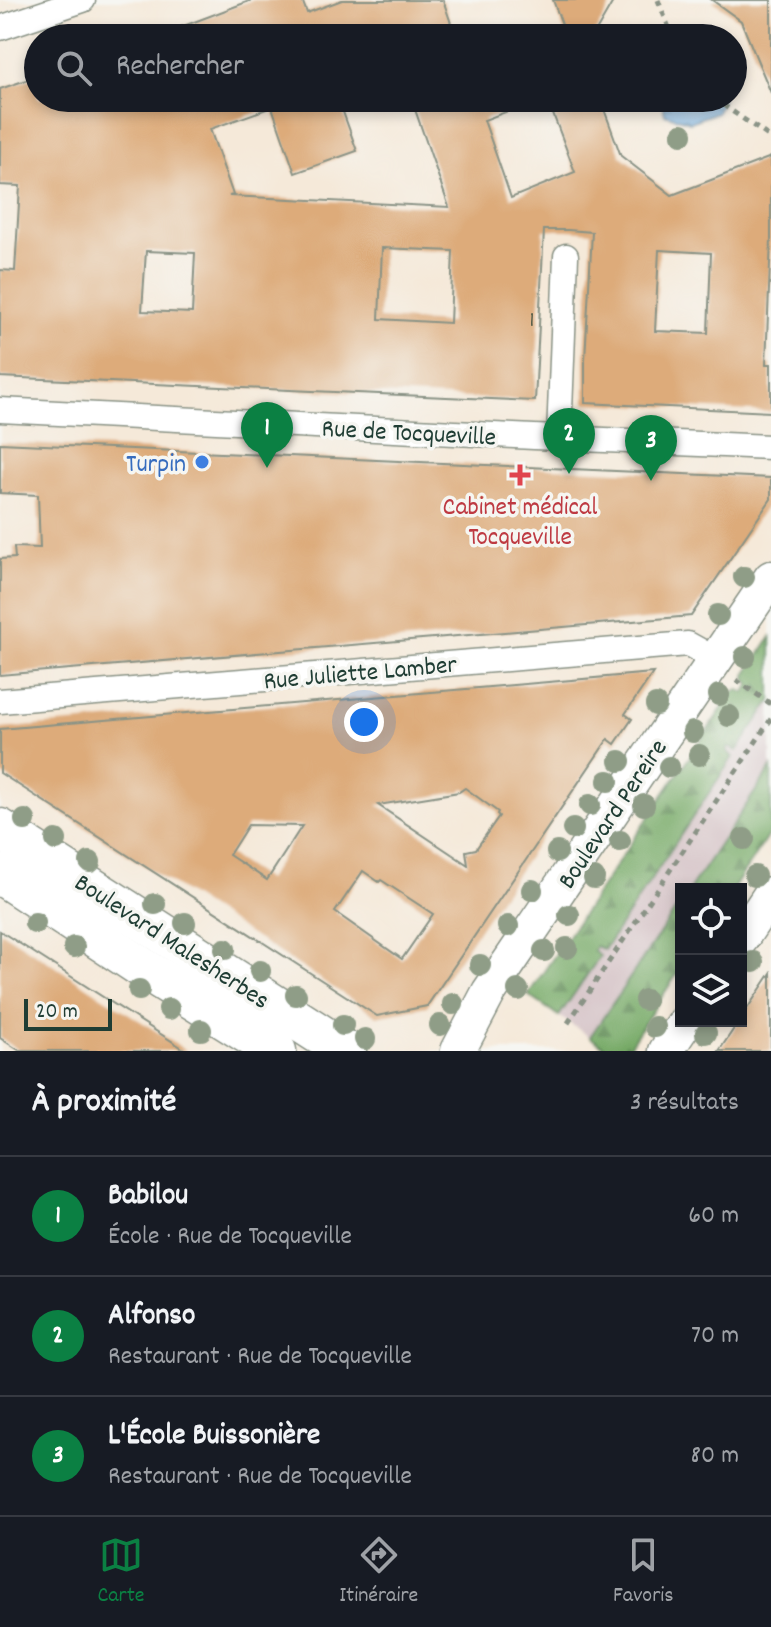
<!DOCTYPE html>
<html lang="fr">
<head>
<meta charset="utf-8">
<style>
	:root { --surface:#171b24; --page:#20242c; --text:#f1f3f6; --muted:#9ea1a6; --line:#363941; --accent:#0b8043 }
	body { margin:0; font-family:Dekko,sans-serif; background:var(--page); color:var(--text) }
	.controls { position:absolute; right:24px; bottom:24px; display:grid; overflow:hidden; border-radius:0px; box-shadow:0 4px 12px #0003 }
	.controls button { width:72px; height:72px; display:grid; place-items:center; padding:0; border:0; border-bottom:2px solid var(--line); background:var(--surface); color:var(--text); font:40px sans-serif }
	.scale { position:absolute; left:24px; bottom:20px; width:88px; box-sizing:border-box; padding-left:8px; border:4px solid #1f3d34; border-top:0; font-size:22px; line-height:28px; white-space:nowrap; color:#1f3d34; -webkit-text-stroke:6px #f6f6f2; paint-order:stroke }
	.you { position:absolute; left:364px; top:722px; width:28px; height:28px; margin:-20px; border:6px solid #fff; border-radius:50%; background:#1a73e8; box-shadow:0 0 0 12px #1a73e833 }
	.badge { display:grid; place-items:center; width:52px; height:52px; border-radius:50%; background:var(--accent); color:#fff; font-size:26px; font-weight:700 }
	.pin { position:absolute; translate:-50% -66px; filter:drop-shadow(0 2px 4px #0008) }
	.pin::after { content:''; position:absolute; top:42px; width:28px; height:24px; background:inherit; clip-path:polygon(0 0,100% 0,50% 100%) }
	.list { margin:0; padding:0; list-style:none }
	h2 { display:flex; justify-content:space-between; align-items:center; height:104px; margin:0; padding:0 32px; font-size:34px }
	h2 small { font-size:26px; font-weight:400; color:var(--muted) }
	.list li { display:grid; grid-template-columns:52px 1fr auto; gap:24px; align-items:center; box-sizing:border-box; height:120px; padding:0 32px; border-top:2px solid var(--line) }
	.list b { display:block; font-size:30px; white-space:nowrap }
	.list p { margin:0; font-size:26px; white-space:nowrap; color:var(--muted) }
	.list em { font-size:26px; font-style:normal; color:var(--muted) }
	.icon { flex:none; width:44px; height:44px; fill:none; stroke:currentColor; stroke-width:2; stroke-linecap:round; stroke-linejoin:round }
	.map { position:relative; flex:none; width:771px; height:1051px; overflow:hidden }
	.search { position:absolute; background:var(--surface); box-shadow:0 4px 12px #0003; left:24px; right:24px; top:24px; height:88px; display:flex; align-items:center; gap:20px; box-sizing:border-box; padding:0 28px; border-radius:44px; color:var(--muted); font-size:30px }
	.sheet { height:464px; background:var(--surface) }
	nav { display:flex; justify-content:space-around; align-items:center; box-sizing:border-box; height:112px; border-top:2px solid var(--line); background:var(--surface); font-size:22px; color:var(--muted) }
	nav a { display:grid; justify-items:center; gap:4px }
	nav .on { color:var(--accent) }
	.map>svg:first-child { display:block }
	.railway { fill:#d2bec2 }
	.forest { fill:url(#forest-firs); stroke:#4a734c; stroke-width:2 }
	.water { fill:url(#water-ripples); stroke:#47748a; stroke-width:2 }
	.building { fill:#ddab7a; fill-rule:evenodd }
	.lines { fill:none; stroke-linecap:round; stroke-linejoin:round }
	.street-casing { stroke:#8a9386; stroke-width:27 }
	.secondary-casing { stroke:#8a9386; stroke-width:37 }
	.primary-casing { stroke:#8a9386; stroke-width:43 }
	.path { stroke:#8a9386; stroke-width:5; stroke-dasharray:6 6; stroke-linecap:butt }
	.street { stroke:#fff; stroke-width:24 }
	.secondary { stroke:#fff; stroke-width:34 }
	.primary { stroke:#fff; stroke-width:40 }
	.tree { fill:#8f9d87 }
	.shop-dot { fill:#3f7fe0; stroke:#f6f6f2; stroke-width:3 }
	.health-dot { fill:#e0444e; stroke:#f6f6f2; stroke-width:3 }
	.labels { text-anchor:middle; stroke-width:7; stroke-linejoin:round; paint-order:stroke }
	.number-label { font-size:22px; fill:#4e5846 }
	.street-label { font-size:26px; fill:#1f3d34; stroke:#f6f6f2 }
	.shop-label { font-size:26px; fill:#366cbe; stroke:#f6f6f2; text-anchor:end }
	.health-label { font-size:26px; fill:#be3a42; stroke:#f6f6f2 }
</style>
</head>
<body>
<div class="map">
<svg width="771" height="1051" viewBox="0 0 771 1051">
	<defs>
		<pattern id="forest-firs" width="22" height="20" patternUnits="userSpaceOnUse" patternTransform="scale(2)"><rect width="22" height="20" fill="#74a965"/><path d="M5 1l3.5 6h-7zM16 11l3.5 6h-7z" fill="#5f8b54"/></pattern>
		<pattern id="water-ripples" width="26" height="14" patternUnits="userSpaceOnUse" patternTransform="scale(2)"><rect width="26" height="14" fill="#6face1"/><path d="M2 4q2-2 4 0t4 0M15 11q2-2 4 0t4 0" fill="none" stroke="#5b8db7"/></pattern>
	</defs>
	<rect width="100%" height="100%" fill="#f6f6f2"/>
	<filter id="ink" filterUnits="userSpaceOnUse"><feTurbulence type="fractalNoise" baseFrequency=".0125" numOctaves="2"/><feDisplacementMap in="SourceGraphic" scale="16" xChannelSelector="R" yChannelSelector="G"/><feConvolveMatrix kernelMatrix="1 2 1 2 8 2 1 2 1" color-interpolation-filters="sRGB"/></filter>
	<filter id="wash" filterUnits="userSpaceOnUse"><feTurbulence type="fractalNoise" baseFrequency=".006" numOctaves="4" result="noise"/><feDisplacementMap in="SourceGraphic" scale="32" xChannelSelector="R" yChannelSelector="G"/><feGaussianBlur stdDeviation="1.8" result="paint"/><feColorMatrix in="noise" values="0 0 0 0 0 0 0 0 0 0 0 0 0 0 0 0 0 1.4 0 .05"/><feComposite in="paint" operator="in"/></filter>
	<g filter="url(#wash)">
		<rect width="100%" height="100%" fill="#f5e9d9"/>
		<path class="railway" d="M 771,701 L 771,768 L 690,889 L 681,889 L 681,902 L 590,1037 L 559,1016 L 600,956 L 592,951 L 596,945 L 603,950 L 733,756 L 727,751 L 729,747 L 738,750 Z"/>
		<g class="forest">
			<path d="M 771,637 L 771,701 L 737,751 L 729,747 L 727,751 L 733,757 L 604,950 L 596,946 L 593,951 L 600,956 L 559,1016 L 528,995 L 734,691 L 740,690 L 745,693 L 751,684 L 746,680 L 746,675 Z"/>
			<path d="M 771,768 L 771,831 L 733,889 L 690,889 Z"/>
			<path d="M 681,902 L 681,968 L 626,1051 L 610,1051 L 590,1037 Z"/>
		</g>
		<path class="water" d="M 661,98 L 723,98 L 717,112 L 690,122 L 665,114 Z"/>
		<g id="blocks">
			<g class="building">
				<path d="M 252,0 L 302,0 L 307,13 L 342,0 L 443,0 L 456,38 L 158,38 L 157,36 Z"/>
				<path d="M 553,0 L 614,0 L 592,38 L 567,38 Z"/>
				<path d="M 712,0 L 771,0 L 771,93 L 741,21 Z"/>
				<path d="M 38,76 L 38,98 L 338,98 L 357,151 L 295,173 L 272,107 L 210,129 L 233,195 L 229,196 L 449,207 L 411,98 L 535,98 L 535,101 L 484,120 L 511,198 L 575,172 L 547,98 L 600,98 L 621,156 L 672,195 L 771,157 L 771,239 L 766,364 L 771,364 L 771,412 L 585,403 L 585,360 L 592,232 L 568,230 L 544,230 L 535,401 L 0,377 L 0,270 L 15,271 L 20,186 L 0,185 L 0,89 ZM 382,248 L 453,251 L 450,323 L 379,319 ZM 659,250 L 711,253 L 708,333 L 655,331 ZM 146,251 L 195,253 L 192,313 L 142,311 Z"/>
				<path d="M 0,443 L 771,478 L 771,499 L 691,616 L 0,675 L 0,559 L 15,558 L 14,547 L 40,548 L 38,495 L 0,493 Z"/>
				<path d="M 653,673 L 625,714 L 632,719 L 615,744 L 608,739 L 427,1006 L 377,1016 L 0,773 L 0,729 ZM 465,788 L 498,812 L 497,814 L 499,816 L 476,849 L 466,851 L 468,865 L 378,805 L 459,792 ZM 248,825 L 302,826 L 267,880 L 229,855 ZM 363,871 L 379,882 L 381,880 L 433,914 L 402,959 L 335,912 Z"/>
				<path d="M 0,931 L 22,945 L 187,1051 L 20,1051 L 0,1038 Z"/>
				<path d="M 771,973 L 771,1051 L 719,1051 L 739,1021 L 741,1021 L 741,1018 Z"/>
			</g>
		</g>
	</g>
	<g filter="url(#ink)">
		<use href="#blocks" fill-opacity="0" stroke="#8a9386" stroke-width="2"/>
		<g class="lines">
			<defs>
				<g id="street">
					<path d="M 0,28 L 83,0"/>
					<path d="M 0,410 L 534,437 L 771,447"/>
					<path d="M 559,437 L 566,256"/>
					<path d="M 0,701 L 688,644 L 715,659"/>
				</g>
				<g id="secondary">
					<path d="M 741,939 L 771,894"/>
					<path d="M 458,1051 L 489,992 L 771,578"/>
					<path d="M 666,1051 L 686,1021"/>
				</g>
				<g id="primary">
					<path d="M 0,829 L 346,1051"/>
					<path d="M 0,874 L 140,966 L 276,1051"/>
				</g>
			</defs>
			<use href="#street" class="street-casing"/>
			<use href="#secondary" class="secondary-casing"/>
			<use href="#primary" class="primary-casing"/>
			<g class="path">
				<path d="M 658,0 L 673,38"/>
				<path d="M 713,98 L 771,138"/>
				<path d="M 736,680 L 771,704"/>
				<path d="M 568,1023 L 771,719"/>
			</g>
			<use href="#street" class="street"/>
			<use href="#secondary" class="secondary"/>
			<use href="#primary" class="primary"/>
		</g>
		<g class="tree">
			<circle cx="682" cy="134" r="11"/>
			<circle cx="744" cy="577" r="11"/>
			<circle cx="718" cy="615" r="11"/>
			<circle cx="745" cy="657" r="11"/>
			<circle cx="719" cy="695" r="11"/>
			<circle cx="656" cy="705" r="11"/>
			<circle cx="729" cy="716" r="11"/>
			<circle cx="693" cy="732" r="11"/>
			<circle cx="699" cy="755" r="11"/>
			<circle cx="620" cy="761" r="11"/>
			<circle cx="669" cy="767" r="11"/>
			<circle cx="608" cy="781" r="11"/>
			<circle cx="590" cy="805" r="11"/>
			<circle cx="644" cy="805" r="11"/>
			<circle cx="25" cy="820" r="11"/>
			<circle cx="573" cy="829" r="11"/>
			<circle cx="744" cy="839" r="11"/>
			<circle cx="56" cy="840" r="11"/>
			<circle cx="620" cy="841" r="11"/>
			<circle cx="557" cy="852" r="11"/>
			<circle cx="90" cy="862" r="11"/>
			<circle cx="755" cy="876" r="11"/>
			<circle cx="594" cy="878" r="11"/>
			<circle cx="532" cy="890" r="11"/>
			<circle cx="155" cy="904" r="11"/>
			<circle cx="569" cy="915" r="11"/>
			<circle cx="35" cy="923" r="11"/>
			<circle cx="185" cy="923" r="11"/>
			<circle cx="508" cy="926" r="11"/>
			<circle cx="74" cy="947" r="11"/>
			<circle cx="567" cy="948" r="11"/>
			<circle cx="225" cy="949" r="11"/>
			<circle cx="544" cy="951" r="11"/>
			<circle cx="753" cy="962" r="11"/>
			<circle cx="480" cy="965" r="11"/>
			<circle cx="260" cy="971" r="11"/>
			<circle cx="139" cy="990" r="11"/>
			<circle cx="518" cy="990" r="11"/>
			<circle cx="296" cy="995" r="11"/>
			<circle cx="645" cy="1000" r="11"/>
			<circle cx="453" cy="1004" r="11"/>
			<circle cx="169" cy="1009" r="11"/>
			<circle cx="343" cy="1025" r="11"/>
			<circle cx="440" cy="1025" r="11"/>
			<circle cx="655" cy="1027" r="11"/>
			<circle cx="201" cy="1030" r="11"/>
			<circle cx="706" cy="1033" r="11"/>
			<circle cx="365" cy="1039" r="11"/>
		</g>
	</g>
	<circle class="shop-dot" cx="202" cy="462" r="8"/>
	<path class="health-dot" d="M516 463h8v8h8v8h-8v8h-8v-8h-8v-8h8z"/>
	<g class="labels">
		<g class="number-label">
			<text x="532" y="326">1</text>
		</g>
		<g class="street-label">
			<text transform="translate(409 431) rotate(3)" y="9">Rue de Tocqueville</text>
			<text transform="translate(360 671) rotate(-5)" y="9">Rue Juliette Lamber</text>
			<text transform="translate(611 813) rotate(-56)" y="9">Boulevard Pereire</text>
			<text transform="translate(173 940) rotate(33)" y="9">Boulevard Malesherbes</text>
		</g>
		<g class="shop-label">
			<text x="186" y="471">Turpin</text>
		</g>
		<g class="health-label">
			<text x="520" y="514">Cabinet médical<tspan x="520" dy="30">Tocqueville</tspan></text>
		</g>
	</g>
</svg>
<div class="controls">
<button><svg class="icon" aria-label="locate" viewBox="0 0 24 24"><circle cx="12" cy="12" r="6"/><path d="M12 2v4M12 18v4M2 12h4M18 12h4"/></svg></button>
<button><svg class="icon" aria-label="layers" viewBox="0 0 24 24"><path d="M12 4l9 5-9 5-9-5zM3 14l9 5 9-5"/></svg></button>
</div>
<div class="scale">20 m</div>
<div class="you"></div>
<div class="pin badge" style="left:267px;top:468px">1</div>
<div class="pin badge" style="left:569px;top:474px">2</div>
<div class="pin badge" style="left:651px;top:481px">3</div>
<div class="search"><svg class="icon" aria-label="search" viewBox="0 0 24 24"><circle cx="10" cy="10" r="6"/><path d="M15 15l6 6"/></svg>Rechercher</div>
</div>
<section class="sheet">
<h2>À proximité<small>3 résultats</small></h2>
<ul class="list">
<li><span class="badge">1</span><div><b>Babilou</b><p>École · Rue de Tocqueville</p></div><em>60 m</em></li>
<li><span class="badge">2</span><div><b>Alfonso</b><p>Restaurant · Rue de Tocqueville</p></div><em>70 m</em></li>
<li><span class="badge">3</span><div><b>L'École Buissonière</b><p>Restaurant · Rue de Tocqueville</p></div><em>80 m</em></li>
</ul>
</section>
<nav>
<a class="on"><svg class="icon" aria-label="map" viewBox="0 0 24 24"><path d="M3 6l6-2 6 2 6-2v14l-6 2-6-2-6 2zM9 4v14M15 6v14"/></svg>Carte</a>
<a><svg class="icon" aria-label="directions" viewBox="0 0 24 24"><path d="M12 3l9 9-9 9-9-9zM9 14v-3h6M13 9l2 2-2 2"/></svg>Itinéraire</a>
<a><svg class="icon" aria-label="saved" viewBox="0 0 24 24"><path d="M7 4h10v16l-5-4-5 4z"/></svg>Favoris</a>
</nav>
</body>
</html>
